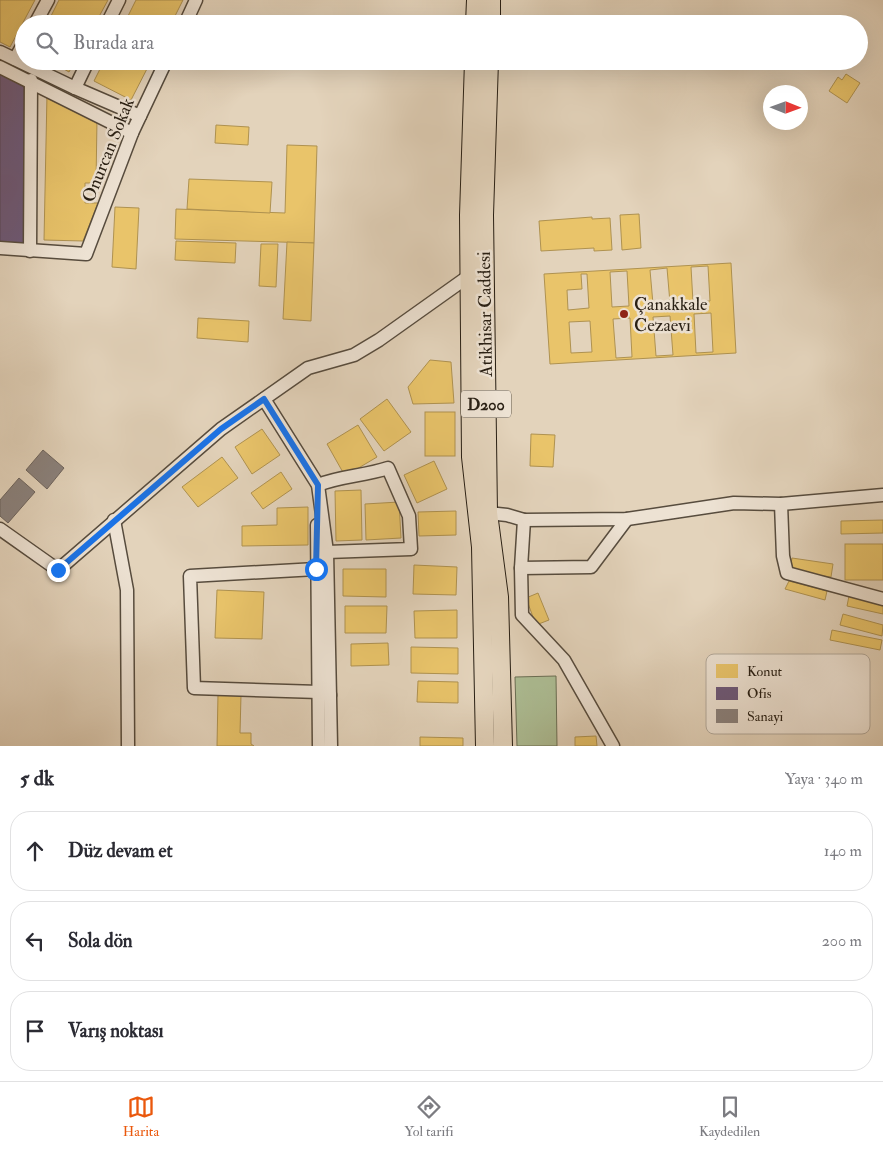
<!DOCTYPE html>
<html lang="tr">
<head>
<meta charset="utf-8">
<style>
	:root { --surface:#fff; --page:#f7f7f7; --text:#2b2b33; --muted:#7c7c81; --line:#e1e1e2; --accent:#ea580c }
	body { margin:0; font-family:"IM FELL Double Pica",serif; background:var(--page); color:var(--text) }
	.compass { position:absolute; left:763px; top:85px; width:45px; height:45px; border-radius:50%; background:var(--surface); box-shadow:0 5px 20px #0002; rotate:91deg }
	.stop { position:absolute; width:15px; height:15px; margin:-11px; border:4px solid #1a73e8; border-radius:50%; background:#fff }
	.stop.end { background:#1a73e8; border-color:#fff; box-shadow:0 1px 5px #0008 }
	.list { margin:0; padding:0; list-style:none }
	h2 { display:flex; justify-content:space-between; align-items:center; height:65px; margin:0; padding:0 20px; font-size:21px }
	h2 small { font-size:16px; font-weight:400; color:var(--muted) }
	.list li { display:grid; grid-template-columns:32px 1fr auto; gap:15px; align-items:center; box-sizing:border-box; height:80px; margin:0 10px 10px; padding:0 10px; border:1px solid var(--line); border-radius:20px }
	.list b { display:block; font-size:19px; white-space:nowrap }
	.list em { font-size:16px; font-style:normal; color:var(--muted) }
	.icon { flex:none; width:28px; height:28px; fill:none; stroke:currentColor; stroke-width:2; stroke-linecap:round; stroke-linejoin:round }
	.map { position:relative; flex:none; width:883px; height:746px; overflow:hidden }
	.search { position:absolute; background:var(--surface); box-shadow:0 5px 20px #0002; left:15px; right:15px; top:15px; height:55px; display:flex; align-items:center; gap:12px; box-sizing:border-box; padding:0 18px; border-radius:28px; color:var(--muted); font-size:19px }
	.sheet { height:335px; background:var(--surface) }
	nav { display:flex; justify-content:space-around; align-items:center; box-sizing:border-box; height:70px; border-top:1px solid var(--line); background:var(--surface); font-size:14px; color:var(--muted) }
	nav a { display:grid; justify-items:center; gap:2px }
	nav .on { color:var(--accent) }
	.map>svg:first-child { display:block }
	.pitch { fill:#adbe95; stroke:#6a6e54 }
	.homes { fill:#e9c46a; stroke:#af9250; fill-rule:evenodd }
	.offices { fill:#6d597a; stroke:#58485b }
	.industry { fill:#8a817c; stroke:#6d645d }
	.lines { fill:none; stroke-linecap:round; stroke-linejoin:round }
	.minor-casing { stroke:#574c3e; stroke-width:15 }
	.highway-casing { stroke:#281f14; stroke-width:20 }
	.minor { stroke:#ede2d3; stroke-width:12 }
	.highway { stroke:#e3d3bb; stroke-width:18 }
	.route { stroke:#1a73e8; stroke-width:6 }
	.poi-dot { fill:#8f2418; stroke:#ede2d3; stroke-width:2 }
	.labels { text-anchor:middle; stroke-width:5; stroke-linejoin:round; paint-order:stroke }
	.shield { fill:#ede2d3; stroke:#635a4d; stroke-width:1 }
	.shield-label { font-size:16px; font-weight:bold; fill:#281f14 }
	.street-label { font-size:18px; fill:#281f14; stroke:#ede2d3 }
	.poi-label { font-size:18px; fill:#281f14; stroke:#ede2d3; text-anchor:start }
	.key { fill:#ede2d3; stroke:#b2a89a; stroke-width:1 }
	.key-label { font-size:14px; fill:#281f14 }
</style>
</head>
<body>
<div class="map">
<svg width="883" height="746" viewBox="0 0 883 746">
	<rect width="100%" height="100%" fill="#e3d3bb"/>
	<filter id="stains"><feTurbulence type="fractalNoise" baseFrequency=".004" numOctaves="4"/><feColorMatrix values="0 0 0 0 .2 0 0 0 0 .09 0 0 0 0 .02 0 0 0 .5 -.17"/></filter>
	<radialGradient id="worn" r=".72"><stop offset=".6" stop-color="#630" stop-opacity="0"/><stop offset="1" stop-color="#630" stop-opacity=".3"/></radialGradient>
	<path class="pitch" d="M 556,676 L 557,746 L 517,746 L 515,677 Z"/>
	<g class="homes">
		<path d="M 0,0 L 35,0 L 10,47 L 0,42 Z"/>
		<path d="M 59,0 L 108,0 L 95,24 L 47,24 Z"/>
		<path d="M 136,0 L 183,0 L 171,24 L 124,24 Z"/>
		<path d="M 50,61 L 75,61 L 69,72 Z"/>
		<path d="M 104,61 L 151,61 L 131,100 L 94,81 Z"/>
		<path d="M 846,74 L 860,83 L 847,103 L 829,91 L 838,77 L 842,80 Z"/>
		<path d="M 47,94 L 97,119 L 96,183 L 85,183 L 85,203 L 98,203 L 83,241 L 44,240 Z"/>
		<path d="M 216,125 L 249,127 L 248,145 L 215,143 Z"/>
		<path d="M 287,145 L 317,146 L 314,243 L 175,239 L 176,209 L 285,213 Z"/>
		<path d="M 189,179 L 272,182 L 270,213 L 187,209 Z"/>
		<path d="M 115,207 L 139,208 L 136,269 L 112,267 Z"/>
		<path d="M 639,214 L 641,248 L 622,250 L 620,215 Z"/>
		<path d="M 592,217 L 592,219 L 610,218 L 612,250 L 594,251 L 594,248 L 541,251 L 539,221 Z"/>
		<path d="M 176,241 L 236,243 L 235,263 L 175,260 Z"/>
		<path d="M 287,242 L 314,243 L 311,321 L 283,319 Z"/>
		<path d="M 261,244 L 278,244 L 276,287 L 259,286 Z"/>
		<path d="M 731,263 L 736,353 L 550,364 L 544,274 ZM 708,266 L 710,301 L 693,302 L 691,267 ZM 667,268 L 670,303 L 653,304 L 650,270 ZM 627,271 L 629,306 L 612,307 L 610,272 ZM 581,274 L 587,274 L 589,308 L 568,310 L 567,290 L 582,289 ZM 711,313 L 713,352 L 696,353 L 694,314 ZM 670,316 L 673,355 L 656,356 L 653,317 ZM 630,318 L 632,357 L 616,358 L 613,319 ZM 590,321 L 592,352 L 571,353 L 569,322 Z"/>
		<path d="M 198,318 L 249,321 L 248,342 L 197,338 Z"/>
		<path d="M 430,360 L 451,362 L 454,403 L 413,404 L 408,387 Z"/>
		<path d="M 387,399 L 411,432 L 384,451 L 360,419 Z"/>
		<rect x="425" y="412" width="30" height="44"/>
		<path d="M 358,425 L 377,457 L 345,476 L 327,444 Z"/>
		<path d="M 262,429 L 280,455 L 252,474 L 235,447 Z"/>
		<path d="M 531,434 L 555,435 L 553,467 L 530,466 Z"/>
		<path d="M 222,457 L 238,478 L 198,507 L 182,487 Z"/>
		<path d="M 434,461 L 447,489 L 417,503 L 404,475 Z"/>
		<path d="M 281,472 L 292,489 L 263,509 L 251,493 Z"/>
		<path d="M 361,490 L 362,540 L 336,541 L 335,491 Z"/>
		<path d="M 399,502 L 401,538 L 366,540 L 365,504 Z"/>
		<path d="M 308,507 L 308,545 L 242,546 L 242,526 L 277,525 L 277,508 Z"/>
		<path d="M 456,511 L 456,535 L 419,536 L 418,512 Z"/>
		<path d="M 883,520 L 883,533 L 841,534 L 841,521 Z"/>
		<rect x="845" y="544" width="38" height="36"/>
		<path d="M 792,558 L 833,564 L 831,577 L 790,571 Z"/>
		<path d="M 414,565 L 457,567 L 456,595 L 413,594 Z"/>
		<path d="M 343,569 L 386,569 L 386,597 L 343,596 Z"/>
		<path d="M 789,581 L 827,591 L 825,600 L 785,589 Z"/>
		<path d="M 217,590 L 264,592 L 262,639 L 215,638 Z"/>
		<path d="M 538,593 L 549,620 L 536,625 L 526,598 Z"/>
		<path d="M 849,596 L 883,603 L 883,614 L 847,606 Z"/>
		<path d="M 345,606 L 387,606 L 386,633 L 345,633 Z"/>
		<path d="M 457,610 L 457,638 L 415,638 L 414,611 Z"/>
		<path d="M 843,614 L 883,625 L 882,636 L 840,625 Z"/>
		<path d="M 832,630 L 882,640 L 880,650 L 830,640 Z"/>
		<path d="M 388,643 L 389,665 L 351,666 L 351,644 Z"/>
		<path d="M 411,647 L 458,648 L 458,674 L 411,673 Z"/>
		<path d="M 418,681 L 458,682 L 458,703 L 417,702 Z"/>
		<path d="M 218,694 L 241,695 L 240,733 L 251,733 L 251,744 L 254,746 L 217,746 Z"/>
		<path d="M 596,736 L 597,746 L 575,746 L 575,737 Z"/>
		<path d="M 420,737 L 463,738 L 463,746 L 420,746 Z"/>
	</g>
	<path class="offices" d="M 0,71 L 24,81 L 24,243 L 0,242 Z"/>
	<g class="industry">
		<path d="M 43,450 L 64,468 L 47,489 L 26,470 Z"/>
		<path d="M 19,478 L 35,492 L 8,523 L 0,516 L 0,500 Z"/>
	</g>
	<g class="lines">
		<defs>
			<g id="minor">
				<path d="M 35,24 L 48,0"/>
				<path d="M 107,24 L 119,0"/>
				<path d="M 185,24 L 196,0"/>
				<path d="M 0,52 L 75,88 L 140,116"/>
				<path d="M 15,59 L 24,43"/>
				<path d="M 0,67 L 132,133"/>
				<path d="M 75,88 L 88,61"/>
				<path d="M 0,248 L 86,254 L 132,133 L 166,61"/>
				<path d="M 30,251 L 31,80"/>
				<path d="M 264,399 L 318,485 L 327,552 L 331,746"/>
				<path d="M 318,485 C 340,476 364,476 388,468 L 409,516 L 411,549 L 327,552 L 316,569 L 190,576 L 194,688 L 319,692 L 330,695"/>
				<path d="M 781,504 L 783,556 L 787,573 L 883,599"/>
				<path d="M 488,513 L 507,515 L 524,520 L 521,568 L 591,567 L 627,519"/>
				<path d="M 114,520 L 127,590 L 128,746"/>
				<path d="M 524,520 L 627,519 L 734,503 L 781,504 L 883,495"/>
				<path d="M 317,525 L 319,746"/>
				<path d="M 0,529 L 58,570 L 221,429 L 308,368 L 354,355 L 379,340 L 469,276"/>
				<path d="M 521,568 L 522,615 L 564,660 L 613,746"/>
			</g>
			<g id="highway">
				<path d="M 475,24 L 476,0"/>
				<path d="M 491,24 L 491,0"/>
				<path d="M 474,61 L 469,215 L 471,457 L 481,547 L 485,746"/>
				<path d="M 489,61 L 484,215 L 488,513 L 499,597 L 503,746"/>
			</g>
		</defs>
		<use href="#minor" class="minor-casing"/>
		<use href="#highway" class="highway-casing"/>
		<use href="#minor" class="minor"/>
		<use href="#highway" class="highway"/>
	</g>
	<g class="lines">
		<path class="route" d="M 58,570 L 221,429 L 264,399 L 318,485 L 316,569"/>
	</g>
	<circle class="poi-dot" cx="624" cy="314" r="5"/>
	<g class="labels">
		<rect class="shield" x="461" y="390.5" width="50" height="27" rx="4"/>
		<g class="shield-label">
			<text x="486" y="410">D200</text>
		</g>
		<g class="street-label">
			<text transform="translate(108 150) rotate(-68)" y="6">Onurcan Sokak</text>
			<text transform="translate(485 314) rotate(-91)" y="6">Atikhisar Caddesi</text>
		</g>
		<g class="poi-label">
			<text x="634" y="310">Çanakkale<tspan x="634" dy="21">Cezaevi</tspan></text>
		</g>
	</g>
	<rect x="706" y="654" width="164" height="80" rx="8" class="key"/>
	<rect x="716" y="664" width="22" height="14" fill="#e9c46a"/>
	<rect x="716" y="687" width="22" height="13" fill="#6d597a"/>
	<rect x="716" y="709" width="22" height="14" fill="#8a817c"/>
	<g class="key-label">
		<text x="747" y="676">Konut</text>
		<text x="747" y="698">Ofis</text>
		<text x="747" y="721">Sanayi</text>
	</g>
	<rect width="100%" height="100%" filter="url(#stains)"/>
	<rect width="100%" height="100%" fill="url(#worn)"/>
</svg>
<svg class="compass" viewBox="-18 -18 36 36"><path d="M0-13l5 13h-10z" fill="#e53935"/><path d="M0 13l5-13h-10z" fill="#7c7c81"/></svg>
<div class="stop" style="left:316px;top:569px"></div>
<div class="stop end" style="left:58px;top:570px"></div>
<div class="search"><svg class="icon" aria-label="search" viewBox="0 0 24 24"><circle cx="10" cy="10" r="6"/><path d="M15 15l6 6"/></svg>Burada ara</div>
</div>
<section class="sheet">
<h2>5 dk<small>Yaya · 340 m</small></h2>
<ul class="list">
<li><svg class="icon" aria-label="ahead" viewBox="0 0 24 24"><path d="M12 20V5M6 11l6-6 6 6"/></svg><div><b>Düz devam et</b></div><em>140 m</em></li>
<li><svg class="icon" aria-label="left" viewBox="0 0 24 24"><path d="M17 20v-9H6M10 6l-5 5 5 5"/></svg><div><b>Sola dön</b></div><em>200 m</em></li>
<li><svg class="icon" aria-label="arrive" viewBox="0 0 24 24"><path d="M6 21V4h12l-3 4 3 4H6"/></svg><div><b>Varış noktası</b></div></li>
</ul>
</section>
<nav>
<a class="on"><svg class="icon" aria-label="map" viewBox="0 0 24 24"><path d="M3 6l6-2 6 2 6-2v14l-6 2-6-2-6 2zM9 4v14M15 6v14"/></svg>Harita</a>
<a><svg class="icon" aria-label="directions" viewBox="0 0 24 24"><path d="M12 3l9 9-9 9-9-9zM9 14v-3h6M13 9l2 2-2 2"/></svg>Yol tarifi</a>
<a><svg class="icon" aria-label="saved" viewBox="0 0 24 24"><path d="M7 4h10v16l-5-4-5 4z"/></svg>Kaydedilen</a>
</nav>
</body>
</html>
